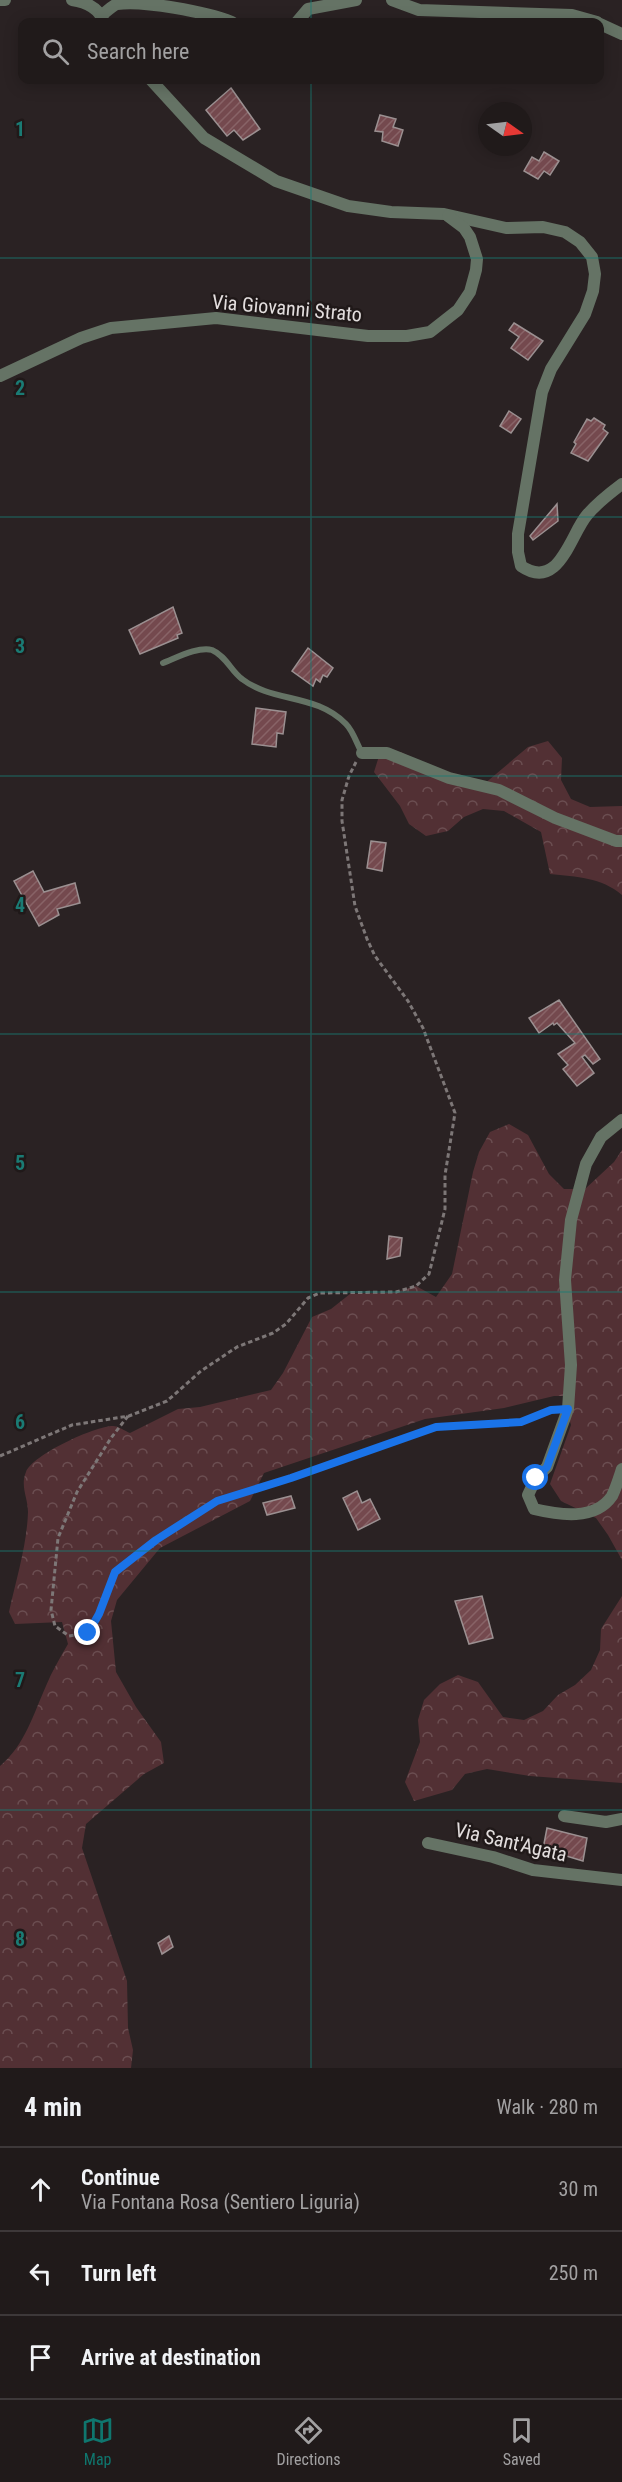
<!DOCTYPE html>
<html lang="en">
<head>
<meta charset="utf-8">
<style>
	:root { --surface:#201a1a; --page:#282323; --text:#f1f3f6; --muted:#a2a1a2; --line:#3d3839; --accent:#0f766e }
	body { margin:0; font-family:"Roboto Condensed",sans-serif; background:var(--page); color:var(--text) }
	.compass { position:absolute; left:478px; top:102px; width:54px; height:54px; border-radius:50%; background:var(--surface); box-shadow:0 3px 15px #0003; rotate:104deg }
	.stop { position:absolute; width:18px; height:18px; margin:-14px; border:4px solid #1a73e8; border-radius:50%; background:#fff }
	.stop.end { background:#1a73e8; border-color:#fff; box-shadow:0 2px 6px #0008 }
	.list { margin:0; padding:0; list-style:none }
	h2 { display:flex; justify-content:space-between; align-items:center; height:78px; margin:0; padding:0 24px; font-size:26px }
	h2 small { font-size:20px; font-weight:400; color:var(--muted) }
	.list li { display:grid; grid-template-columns:39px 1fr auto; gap:18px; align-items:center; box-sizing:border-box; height:84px; padding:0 24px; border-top:2px solid var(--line) }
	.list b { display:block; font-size:22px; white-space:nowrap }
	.list p { margin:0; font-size:20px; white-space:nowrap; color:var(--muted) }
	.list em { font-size:20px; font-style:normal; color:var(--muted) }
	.icon { flex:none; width:33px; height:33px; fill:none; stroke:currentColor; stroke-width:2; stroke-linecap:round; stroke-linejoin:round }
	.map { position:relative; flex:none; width:622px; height:2068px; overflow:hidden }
	.search { position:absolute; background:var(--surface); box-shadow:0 3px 15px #0003; left:18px; right:18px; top:18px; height:66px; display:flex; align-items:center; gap:15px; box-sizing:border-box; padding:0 21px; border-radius:12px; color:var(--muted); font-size:22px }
	.sheet { height:330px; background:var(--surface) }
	nav { display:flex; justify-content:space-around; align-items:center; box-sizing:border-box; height:84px; border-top:2px solid var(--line); background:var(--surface); font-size:16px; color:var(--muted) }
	nav a { display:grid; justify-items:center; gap:3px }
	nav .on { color:var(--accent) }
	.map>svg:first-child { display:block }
	.forest { fill:url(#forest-crowns) }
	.building { fill:url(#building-hatch); stroke:#9b9091; stroke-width:1.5 }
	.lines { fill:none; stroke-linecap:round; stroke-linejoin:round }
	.path { stroke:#7d7777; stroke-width:3; stroke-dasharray:4.5 3; stroke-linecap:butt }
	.lane { stroke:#657365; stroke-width:6 }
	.street { stroke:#657365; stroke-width:12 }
	.route { stroke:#1a73e8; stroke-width:8 }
	.grid { fill:none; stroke:#1a7b74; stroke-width:1.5; stroke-opacity:0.55 }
	.labels { text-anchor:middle; stroke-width:5; stroke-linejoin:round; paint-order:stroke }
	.street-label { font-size:20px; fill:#e3dede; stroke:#201919 }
	.grid-label { font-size:20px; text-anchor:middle; font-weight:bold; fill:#1a7b74; stroke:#201919; stroke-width:5; stroke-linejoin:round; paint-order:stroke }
</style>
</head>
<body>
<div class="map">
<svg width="622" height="2068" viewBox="0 0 622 2068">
	<defs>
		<pattern id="forest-crowns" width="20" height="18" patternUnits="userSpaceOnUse" patternTransform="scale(1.5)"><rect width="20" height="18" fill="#523034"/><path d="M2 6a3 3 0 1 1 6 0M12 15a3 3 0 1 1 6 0" fill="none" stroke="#6b4e51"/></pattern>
		<pattern id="building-hatch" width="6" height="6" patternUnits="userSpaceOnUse" patternTransform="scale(1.5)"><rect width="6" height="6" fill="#74494e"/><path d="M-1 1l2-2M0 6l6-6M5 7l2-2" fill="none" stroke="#886367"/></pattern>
	</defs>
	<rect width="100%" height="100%" fill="#2a2223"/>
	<g class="forest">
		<path d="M 548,741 L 562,758 L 561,780 L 571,799 L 590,807 L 622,806 L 622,895 C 601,877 577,877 550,874 L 541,832 L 504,811 L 483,809 L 464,817 L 448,831 L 426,836 L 409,824 L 400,806 L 374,772 L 380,753 L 401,752 L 439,773 L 477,790 L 528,747 Z"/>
		<path d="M 509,1124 L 528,1135 L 549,1174 L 564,1189 L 585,1189 L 614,1162 L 622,1150 L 622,1560 L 608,1535 L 596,1518 L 561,1501 L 550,1484 L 571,1425 L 563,1396 L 554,1396 L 504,1408 L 425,1419 L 264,1473 L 250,1501 L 160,1548 L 117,1600 L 111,1621 L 116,1672 L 136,1707 L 161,1742 L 164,1763 L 144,1774 L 86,1824 L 82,1848 L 127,1981 L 128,2028 L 133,2050 L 131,2068 L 0,2068 L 0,1766 C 25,1745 33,1715 46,1686 C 52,1671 60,1658 68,1644 L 62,1622 L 15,1624 L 9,1612 C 16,1580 27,1545 28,1512 C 28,1498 20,1486 26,1472 C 32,1455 95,1426 113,1426 C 118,1426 125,1431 130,1433 L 178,1409 L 200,1407 L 271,1390 L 283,1373 L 312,1317 L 331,1309 L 350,1294 L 396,1292 L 416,1286 L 436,1297 L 452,1274 L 473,1172 L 479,1152 L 490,1132 Z"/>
		<path d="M 622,1596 L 622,1783 L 530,1776 L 487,1769 L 465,1774 L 452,1790 L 414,1801 L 405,1782 L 420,1742 L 418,1720 L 424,1700 L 440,1684 L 458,1675 L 478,1682 L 503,1717 L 524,1720 L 543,1711 L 558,1695 L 575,1685 L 591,1670 L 600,1650 L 601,1629 Z"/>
	</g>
	<g class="building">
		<path d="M 231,88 L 260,129 L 243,140 L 234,130 L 227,136 L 206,110 Z"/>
		<path d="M 380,115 L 396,119 L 393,127 L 403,130 L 398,146 L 382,141 L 383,132 L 375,131 Z"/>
		<path d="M 544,152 L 559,161 L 550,175 L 544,171 L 538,179 L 524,171 L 532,157 L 539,161 Z"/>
		<path d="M 514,323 L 543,341 L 528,360 L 511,348 L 519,337 L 509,330 Z"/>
		<path d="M 509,411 L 521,419 L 511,433 L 500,426 Z"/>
		<path d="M 594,418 L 605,425 L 603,429 L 608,433 L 588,461 L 571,453 L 576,444 L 574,442 L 587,419 L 591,421 Z"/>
		<path d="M 557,504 L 558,521 L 533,540 L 530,536 Z"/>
		<path d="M 173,607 L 182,633 L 177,635 L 178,638 L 140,654 L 129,630 Z"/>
		<path d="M 308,648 L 333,668 L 327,677 L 323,675 L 320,682 L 316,679 L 313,686 L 292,671 Z"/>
		<path d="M 256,708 L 286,712 L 283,734 L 277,733 L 276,747 L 252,744 Z"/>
		<path d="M 371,841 L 386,843 L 382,871 L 367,868 Z"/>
		<path d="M 33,871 L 44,892 L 75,883 L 80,903 L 57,909 L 59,915 L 39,926 L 14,881 Z"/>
		<path d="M 559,1000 L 600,1059 L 593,1064 L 585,1055 L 582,1057 L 594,1073 L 577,1086 L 563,1069 L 568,1065 L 558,1054 L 575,1043 L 557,1023 L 554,1025 L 553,1023 L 539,1033 L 529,1018 Z"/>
		<path d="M 389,1236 L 402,1238 L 400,1256 L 387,1259 Z"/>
		<path d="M 357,1491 L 362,1503 L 370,1499 L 380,1519 L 358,1530 L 343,1498 Z"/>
		<path d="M 291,1496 L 295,1508 L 267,1515 L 263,1503 Z"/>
		<path d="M 482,1596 L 493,1638 L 469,1644 L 455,1601 Z"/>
		<path d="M 547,1828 L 587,1838 L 583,1861 L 543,1849 Z"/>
		<path d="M 169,1936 L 173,1947 L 162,1954 L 158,1943 Z"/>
	</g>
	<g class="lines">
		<g class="path">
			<path d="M 128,1416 L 111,1438 L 77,1492 L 58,1538 L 51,1610 L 55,1626 L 69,1636 L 88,1633 L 99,1614 L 115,1572 L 156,1540 L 217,1501 L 291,1478 L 436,1427 L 521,1422 L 554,1410"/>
			<path d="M 0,1456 L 72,1425 L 129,1416 L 167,1401 L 201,1371 L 237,1347 L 273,1333 L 286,1324 L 308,1298 L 320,1293 L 396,1292 L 416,1286 L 429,1274 L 445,1209 L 445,1175 L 455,1113 L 423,1028 L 408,1001 L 375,956 L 367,939 L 355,906 L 342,821 L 342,800 L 349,776 L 356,762"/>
		</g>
		<path class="lane" d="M 163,663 C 176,658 199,646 212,650 C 226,656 231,671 242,679 C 273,703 316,693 346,724 C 353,731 357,744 362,753"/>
		<g class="street">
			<path d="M 0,0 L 5,0"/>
			<path d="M 72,0 C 86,2 99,8 104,22"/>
			<path d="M 392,0 L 419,10 L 572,15 L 597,22"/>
			<path d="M 102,15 C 106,12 112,6 117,4 C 143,0 206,12 232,22"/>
			<path d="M 297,22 L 308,9 L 356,0"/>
			<path d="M 600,24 L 622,34"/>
			<path d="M 151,80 L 204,138 L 276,181 L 348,206 L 391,212 L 444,214 L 506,228 L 543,227 L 565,232 L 580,242 L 592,257 L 595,274 L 593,291 L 585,314 L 551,369 L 542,392 L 518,534 L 518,552 L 521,566 C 559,592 570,535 587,515 C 597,503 610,493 622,484"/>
			<path d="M 0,376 L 81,338 L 111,328 L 216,318 L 368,336 L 407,336 L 430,332 L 458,310 L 470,292 L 476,270 L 477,259 L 470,237 L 464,228 L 448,216"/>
			<path d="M 362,753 L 387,753 L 449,778 L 499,790 L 555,818 L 616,841 L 622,841"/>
			<path d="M 622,1120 L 601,1137 L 586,1164 L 571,1220 L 565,1280 L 571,1365 L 568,1409 L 547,1467 L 536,1478 L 528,1495 L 534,1509 C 559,1515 595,1521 612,1496 C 616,1488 619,1478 622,1469"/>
			<path d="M 564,1816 L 606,1822 L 622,1819"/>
			<path d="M 428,1843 L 493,1857 L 533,1870 L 622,1880"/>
		</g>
	</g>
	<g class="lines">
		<path class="route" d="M 88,1633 L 99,1614 L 115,1572 L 156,1540 L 217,1501 L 291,1478 L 436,1427 L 521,1422 L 551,1410 L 568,1409 L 547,1467 L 536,1478"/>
	</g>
	<path class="grid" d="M 311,0 L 311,22M 311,80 L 311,2068M 0,258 L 622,258M 0,517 L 622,517M 0,776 L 622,776M 0,1034 L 622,1034M 0,1292 L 622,1292M 0,1551 L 622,1551M 0,1810 L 622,1810"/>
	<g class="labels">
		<g class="street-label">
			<text transform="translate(287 308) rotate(5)" y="7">Via Giovanni Strato</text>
			<text transform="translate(511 1842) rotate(13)" y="7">Via Sant'Agata</text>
		</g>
	</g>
	<g class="grid-label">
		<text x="20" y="136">1</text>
		<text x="20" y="395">2</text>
		<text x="20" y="653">3</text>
		<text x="20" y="912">4</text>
		<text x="20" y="1170">5</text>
		<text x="20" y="1429">6</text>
		<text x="20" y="1687">7</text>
		<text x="20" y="1946">8</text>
	</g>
</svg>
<svg class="compass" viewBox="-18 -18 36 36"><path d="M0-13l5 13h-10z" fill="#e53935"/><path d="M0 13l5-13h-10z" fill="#a2a1a2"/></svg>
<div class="stop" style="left:536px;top:1478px"></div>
<div class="stop end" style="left:88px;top:1633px"></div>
<div class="search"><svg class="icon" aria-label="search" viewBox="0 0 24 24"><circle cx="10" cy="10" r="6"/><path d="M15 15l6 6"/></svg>Search here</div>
</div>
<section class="sheet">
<h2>4 min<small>Walk · 280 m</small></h2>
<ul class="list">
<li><svg class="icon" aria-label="ahead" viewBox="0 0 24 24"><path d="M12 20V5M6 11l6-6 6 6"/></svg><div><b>Continue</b><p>Via Fontana Rosa (Sentiero Liguria)</p></div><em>30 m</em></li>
<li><svg class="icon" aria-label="left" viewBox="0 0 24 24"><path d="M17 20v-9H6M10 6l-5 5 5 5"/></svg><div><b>Turn left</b></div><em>250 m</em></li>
<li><svg class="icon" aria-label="arrive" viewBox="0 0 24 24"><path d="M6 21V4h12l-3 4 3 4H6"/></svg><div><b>Arrive at destination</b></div></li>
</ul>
</section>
<nav>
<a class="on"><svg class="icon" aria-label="map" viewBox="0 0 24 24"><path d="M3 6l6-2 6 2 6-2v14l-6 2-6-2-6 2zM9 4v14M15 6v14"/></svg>Map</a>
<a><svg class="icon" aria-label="directions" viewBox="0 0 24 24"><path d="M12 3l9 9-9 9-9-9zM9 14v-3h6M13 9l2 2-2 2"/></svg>Directions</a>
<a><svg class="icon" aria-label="saved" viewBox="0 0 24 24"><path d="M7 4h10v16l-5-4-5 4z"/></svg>Saved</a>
</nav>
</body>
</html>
